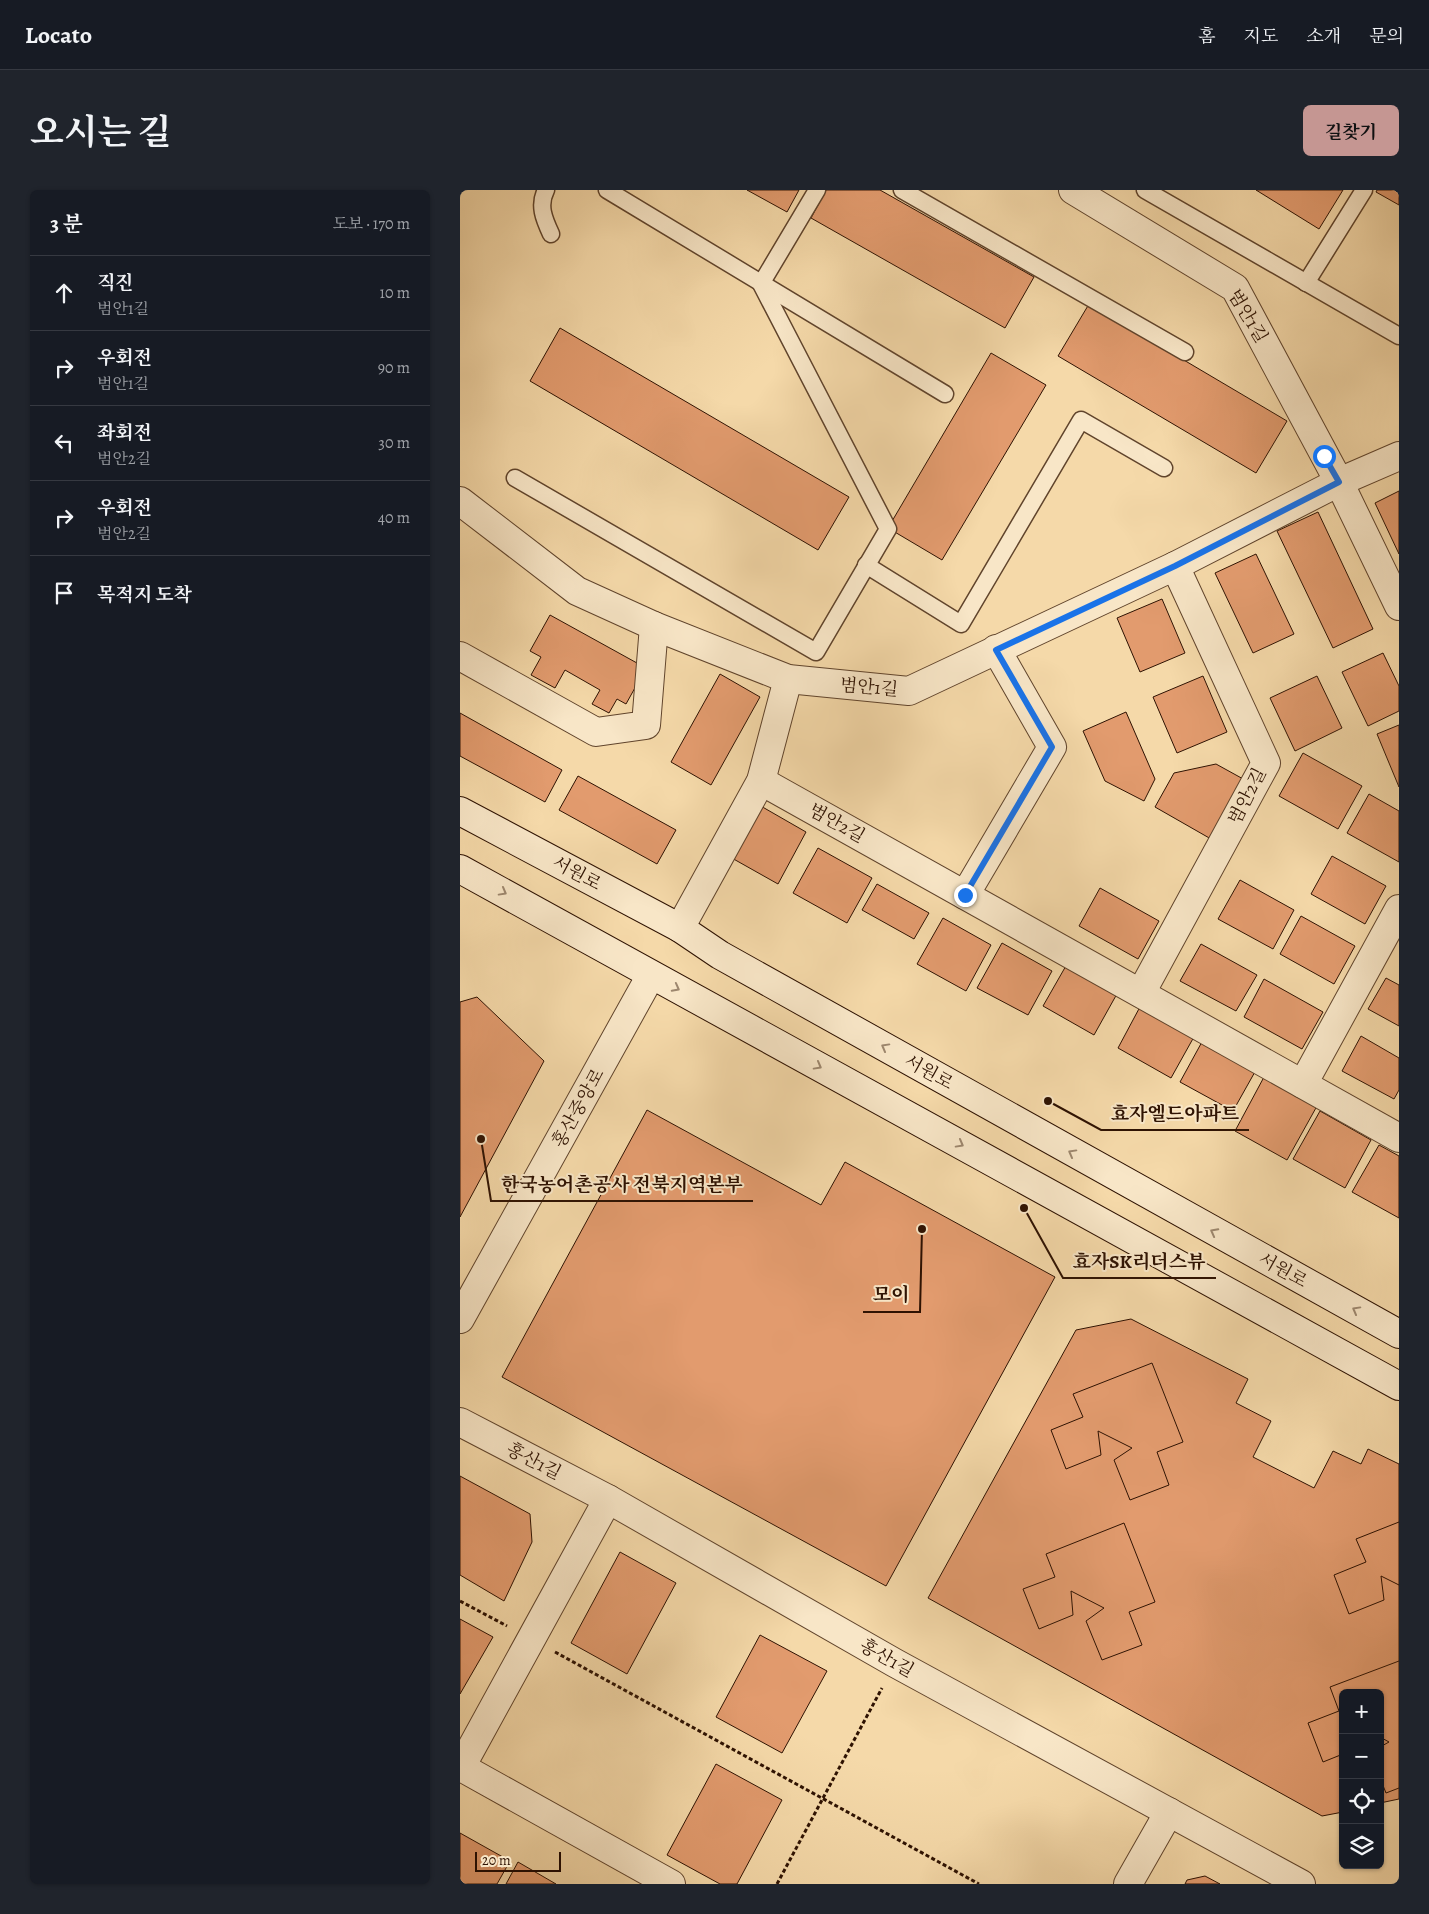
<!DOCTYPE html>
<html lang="ko">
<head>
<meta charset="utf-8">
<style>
	:root { --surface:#171b24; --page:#20242c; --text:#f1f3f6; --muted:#9ea1a6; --line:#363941; --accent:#c59692 }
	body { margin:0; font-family:Alegreya,"Noto Serif KR",serif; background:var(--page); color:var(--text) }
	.controls { position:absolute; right:15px; bottom:15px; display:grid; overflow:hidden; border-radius:8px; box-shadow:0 1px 4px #0004 }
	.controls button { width:45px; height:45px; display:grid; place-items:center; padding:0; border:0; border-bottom:1px solid var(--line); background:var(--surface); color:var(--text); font:25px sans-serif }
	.scale { position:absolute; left:15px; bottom:12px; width:86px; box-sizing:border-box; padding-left:5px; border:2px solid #2e1202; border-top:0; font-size:14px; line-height:18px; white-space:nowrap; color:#2e1202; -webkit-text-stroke:4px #f8e6c7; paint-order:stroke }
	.stop { position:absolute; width:15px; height:15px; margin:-11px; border:4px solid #1a73e8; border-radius:50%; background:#fff }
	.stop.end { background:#1a73e8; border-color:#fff; box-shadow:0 1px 5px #0008 }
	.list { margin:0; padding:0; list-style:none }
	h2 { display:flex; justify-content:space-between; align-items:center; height:65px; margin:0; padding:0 20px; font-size:21px }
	h2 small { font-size:16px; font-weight:400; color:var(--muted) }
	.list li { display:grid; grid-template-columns:32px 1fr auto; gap:15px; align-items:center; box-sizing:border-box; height:75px; padding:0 20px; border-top:1px solid var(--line) }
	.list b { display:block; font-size:19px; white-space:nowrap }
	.list p { margin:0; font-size:16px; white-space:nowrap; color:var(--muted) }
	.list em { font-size:16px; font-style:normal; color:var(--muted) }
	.icon { flex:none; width:28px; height:28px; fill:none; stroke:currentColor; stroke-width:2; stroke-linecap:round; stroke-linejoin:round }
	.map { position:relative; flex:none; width:939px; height:1694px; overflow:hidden; border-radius:8px }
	header { display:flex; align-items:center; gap:30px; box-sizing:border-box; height:70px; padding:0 25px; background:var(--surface); border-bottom:1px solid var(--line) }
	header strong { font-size:24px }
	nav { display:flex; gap:28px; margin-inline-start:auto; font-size:18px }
	.intro { display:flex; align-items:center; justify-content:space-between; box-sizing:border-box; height:120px; padding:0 30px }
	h1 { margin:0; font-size:35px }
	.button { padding:12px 22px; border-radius:8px; background:var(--accent); color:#111; font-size:18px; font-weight:700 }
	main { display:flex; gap:30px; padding:0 30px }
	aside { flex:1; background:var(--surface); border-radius:8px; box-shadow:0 1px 4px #0004 }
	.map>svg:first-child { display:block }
	.building { fill:#e29b6e; stroke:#2e1202 }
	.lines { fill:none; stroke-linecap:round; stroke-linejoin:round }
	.service-casing { stroke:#60442c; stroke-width:19 }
	.minor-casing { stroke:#60442c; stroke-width:30 }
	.tertiary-casing { stroke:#60442c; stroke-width:30 }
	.secondary-casing { stroke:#2e1202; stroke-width:30 }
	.path { stroke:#2e1202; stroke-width:3; stroke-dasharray:4 2.5; stroke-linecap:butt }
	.service { stroke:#f8e6c7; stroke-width:16 }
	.minor { stroke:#f8e6c7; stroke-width:28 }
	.tertiary { stroke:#f8e6c7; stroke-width:28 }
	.secondary { stroke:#f8e6c7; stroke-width:28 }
	.oneway { stroke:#9d876e }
	.route { stroke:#1a73e8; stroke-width:6 }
	.labels { text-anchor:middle; stroke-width:4; stroke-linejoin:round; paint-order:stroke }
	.street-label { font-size:18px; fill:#2e1202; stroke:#f8e6c7 }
	.leader { fill:none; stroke:#2e1202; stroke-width:2 }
	.callout-dot { fill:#2e1202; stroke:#f8e6c7; stroke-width:2 }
	.callout-label { font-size:19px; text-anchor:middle; font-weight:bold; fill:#2e1202; stroke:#f8e6c7; stroke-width:4; stroke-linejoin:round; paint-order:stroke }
</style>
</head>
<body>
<header>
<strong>Locato</strong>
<nav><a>홈</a><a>지도</a><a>소개</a><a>문의</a></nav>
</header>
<div class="intro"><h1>오시는 길</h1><a class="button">길찾기</a></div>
<main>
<aside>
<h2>3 분<small>도보 · 170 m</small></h2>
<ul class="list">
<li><svg class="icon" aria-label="ahead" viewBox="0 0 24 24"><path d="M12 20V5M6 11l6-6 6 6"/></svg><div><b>직진</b><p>범안1길</p></div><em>10 m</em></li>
<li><svg class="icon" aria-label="right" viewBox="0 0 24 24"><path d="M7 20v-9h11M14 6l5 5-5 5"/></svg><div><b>우회전</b><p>범안1길</p></div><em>90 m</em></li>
<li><svg class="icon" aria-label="left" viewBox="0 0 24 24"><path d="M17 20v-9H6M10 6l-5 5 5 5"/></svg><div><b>좌회전</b><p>범안2길</p></div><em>30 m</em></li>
<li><svg class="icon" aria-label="right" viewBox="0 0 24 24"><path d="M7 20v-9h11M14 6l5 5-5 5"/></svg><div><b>우회전</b><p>범안2길</p></div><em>40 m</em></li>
<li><svg class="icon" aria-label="arrive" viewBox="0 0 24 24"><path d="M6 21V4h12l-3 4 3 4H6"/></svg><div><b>목적지 도착</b></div></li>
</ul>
</aside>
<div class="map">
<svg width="939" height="1694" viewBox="0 0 939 1694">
	<rect width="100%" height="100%" fill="#f5d9a9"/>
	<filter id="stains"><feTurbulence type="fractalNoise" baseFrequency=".004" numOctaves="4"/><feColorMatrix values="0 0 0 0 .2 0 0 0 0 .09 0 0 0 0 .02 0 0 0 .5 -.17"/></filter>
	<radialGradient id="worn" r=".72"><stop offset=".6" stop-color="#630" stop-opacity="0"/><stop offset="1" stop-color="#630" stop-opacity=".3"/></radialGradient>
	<g class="building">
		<path d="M 287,0 L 339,0 L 327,22 Z"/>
		<path d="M 366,0 L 420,0 L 574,87 L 545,138 L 351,28 Z"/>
		<path d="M 796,0 L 883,0 L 859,39 Z"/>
		<path d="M 917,0 L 939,0 L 939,15 L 916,2 Z"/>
		<path d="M 629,114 L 827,231 L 796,283 L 598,166 Z"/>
		<path d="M 100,138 L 389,307 L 358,360 L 70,191 Z"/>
		<path d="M 531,163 L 586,195 L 482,370 L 428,338 Z"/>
		<path d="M 939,301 L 939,364 L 915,313 Z"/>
		<path d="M 858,322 L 913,439 L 873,458 L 817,341 Z"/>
		<path d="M 796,364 L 834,444 L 793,463 L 755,383 Z"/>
		<path d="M 702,409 L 725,463 L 680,482 L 657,428 Z"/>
		<path d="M 90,425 L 186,478 L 166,514 L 157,509 L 149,523 L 132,514 L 140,500 L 105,480 L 95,498 L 71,485 L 81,467 L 70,461 Z"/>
		<path d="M 923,463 L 939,496 L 939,521 L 908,536 L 882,482 Z"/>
		<path d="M 260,484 L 300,507 L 251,595 L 211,572 Z"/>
		<path d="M 743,486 L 767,542 L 717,563 L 693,507 Z"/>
		<path d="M 857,486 L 882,538 L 835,561 L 810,508 Z"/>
		<path d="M 666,522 L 695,589 L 684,611 L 645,591 L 623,541 Z"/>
		<path d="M 0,523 L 102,580 L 85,612 L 0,566 Z"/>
		<path d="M 939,535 L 939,597 L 917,544 Z"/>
		<path d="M 843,563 L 902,596 L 878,639 L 819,606 Z"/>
		<path d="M 756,574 L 785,590 L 751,649 L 695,617 L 714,583 Z"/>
		<path d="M 118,586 L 216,640 L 197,674 L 99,620 Z"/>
		<path d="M 909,604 L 939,621 L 939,672 L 887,643 Z"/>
		<path d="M 299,615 L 346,642 L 318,694 L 270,667 Z"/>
		<path d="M 358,658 L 412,688 L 387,733 L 333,703 Z"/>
		<path d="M 872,666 L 926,696 L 905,734 L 851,704 Z"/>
		<path d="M 780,690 L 834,720 L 813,759 L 758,729 Z"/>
		<path d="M 417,694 L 469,723 L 454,749 L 402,720 Z"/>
		<path d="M 640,698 L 699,731 L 678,769 L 619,736 Z"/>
		<path d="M 841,726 L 895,756 L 874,794 L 820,764 Z"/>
		<path d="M 483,728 L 531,755 L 506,801 L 457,774 Z"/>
		<path d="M 542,753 L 592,781 L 568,825 L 517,798 Z"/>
		<path d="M 741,754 L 797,785 L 776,821 L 720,791 Z"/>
		<path d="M 607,774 L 658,802 L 634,845 L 583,816 Z"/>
		<path d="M 926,788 L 939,795 L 939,836 L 908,819 Z"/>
		<path d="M 804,789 L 863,822 L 842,859 L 784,827 Z"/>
		<path d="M 17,807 L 84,871 L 0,1027 L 0,812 Z"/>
		<path d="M 681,815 L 735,845 L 711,888 L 658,858 Z"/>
		<path d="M 901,846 L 939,868 L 939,900 L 934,909 L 882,881 Z"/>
		<path d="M 743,850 L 796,880 L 773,921 L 720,892 Z"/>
		<path d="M 804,887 L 857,916 L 827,970 L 775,941 Z"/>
		<path d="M 187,920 L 361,1015 L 385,972 L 595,1087 L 426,1396 L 42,1187 Z"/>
		<path d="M 860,921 L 911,950 L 885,998 L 833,969 Z"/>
		<path d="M 919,955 L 939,966 L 939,1028 L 892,1002 Z"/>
		<path d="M 671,1129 L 788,1189 L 776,1213 L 811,1231 L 793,1267 L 854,1298 L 873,1261 L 901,1274 L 908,1259 L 939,1274 L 939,1609 L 920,1613 L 920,1503 L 883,1503 L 883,1622 L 862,1626 L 468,1408 L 616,1140 Z"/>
		<path d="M 692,1173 L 723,1252 L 697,1262 L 709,1295 L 670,1310 L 654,1270 L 672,1258 L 638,1241 L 641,1265 L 606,1279 L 591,1240 L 623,1227 L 613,1204 Z"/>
		<path d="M 0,1286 L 70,1324 L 72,1352 L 44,1411 L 0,1385 Z"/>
		<path d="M 939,1332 L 939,1395 L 921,1386 L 924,1410 L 889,1424 L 874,1385 L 906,1372 L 896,1349 Z"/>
		<path d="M 664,1333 L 695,1412 L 669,1422 L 682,1455 L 642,1470 L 626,1431 L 644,1418 L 611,1401 L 613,1425 L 579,1439 L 563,1399 L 595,1387 L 586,1364 Z"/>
		<path d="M 160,1362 L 216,1393 L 167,1484 L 111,1453 Z"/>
		<path d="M 0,1429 L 33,1447 L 0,1504 Z"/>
		<path d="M 300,1445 L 367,1481 L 322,1563 L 256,1527 Z"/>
		<path d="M 939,1471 L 939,1598 L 926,1603 L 920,1588 L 920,1557 L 929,1552 L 920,1547 L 920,1503 L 883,1503 L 883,1564 L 863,1572 L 848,1533 L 879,1521 L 870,1497 Z"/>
		<path d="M 256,1574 L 322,1610 L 277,1694 L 260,1694 L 207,1665 Z"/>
		<path d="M 0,1643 L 50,1671 L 37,1694 L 0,1694 Z"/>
		<path d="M 58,1672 L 96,1694 L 46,1694 Z"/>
		<path d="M 745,1686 L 760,1694 L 725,1694 L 727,1690 Z"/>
	</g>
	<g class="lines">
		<defs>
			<g id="service">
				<path d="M 86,0 C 78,15 84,29 91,44"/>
				<path d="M 147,0 L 485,204"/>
				<path d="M 442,0 L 725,162"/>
				<path d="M 685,0 L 939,146"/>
				<path d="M 846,93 L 904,0"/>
				<path d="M 55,288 L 356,462 L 428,339 L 301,94 L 357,0"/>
				<path d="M 406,375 L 501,434 L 621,230 L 704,278"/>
			</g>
			<g id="minor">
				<path d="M 613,0 L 775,98 L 879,292 L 939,416"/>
				<path d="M 0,311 L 117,401 L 194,436 L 328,489 L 449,501 L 715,376 L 879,292 L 939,266"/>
				<path d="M 0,466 L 136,542 L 186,535 L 194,436"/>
				<path d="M 301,591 L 939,948"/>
				<path d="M 505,705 L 592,557 L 536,459"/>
				<path d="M 220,738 L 301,591 L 328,489"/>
				<path d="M 681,803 L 806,573 L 715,376"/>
				<path d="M 843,894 L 939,719"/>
				<path d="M 0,1232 L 148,1309 L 435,1473 L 841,1694"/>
				<path d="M 148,1309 L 1,1577 L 211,1694"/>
				<path d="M 668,1694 L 709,1622"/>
			</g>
			<path id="tertiary" d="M 0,1129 L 191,785"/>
			<g id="secondary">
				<path d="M 0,621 L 220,738 L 260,765 L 939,1144"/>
				<path d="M 0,679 L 939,1196"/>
			</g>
		</defs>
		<use href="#service" class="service-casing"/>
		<use href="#minor" class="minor-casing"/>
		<use href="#tertiary" class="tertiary-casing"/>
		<use href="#secondary" class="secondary-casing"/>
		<g class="path">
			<path d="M 0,1411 L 47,1436"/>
			<path d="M 95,1462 L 519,1694"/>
			<path d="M 317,1694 L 422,1498"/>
		</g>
		<use href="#service" class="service"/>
		<use href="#minor" class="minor"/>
		<use href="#tertiary" class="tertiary"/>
		<use href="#secondary" class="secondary"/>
	</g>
	<defs><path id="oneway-chevron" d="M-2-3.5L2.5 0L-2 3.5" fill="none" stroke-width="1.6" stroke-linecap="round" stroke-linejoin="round" transform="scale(1.25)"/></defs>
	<g class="oneway">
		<use href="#oneway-chevron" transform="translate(43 702) rotate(29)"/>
		<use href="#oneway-chevron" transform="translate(216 798) rotate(28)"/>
		<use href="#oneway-chevron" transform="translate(425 857) rotate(-151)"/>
		<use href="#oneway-chevron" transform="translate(358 876) rotate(29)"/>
		<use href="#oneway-chevron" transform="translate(500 954) rotate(29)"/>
		<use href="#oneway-chevron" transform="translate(612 963) rotate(-151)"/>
		<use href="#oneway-chevron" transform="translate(754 1042) rotate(-152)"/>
		<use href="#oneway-chevron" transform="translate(896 1120) rotate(-151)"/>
	</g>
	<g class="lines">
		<path class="route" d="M 505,705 L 592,557 L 536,460 L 715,376 L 879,292 L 864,266"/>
	</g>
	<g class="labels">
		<g class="street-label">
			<text transform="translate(788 126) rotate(59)" y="6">범안1길</text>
			<text transform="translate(409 497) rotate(5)" y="6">범안1길</text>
			<text transform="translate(787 606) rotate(-63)" y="6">범안2길</text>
			<text transform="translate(377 633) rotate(29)" y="6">범안2길</text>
			<text transform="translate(117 683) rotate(28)" y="6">서원로</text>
			<text transform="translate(469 882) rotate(29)" y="6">서원로</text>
			<text transform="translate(118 918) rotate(-61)" y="6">홍산중앙로</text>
			<text transform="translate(823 1080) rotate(29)" y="6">서원로</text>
			<text transform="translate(74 1271) rotate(27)" y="6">홍산1길</text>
			<text transform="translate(427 1468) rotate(29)" y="6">홍산1길</text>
		</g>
	</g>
	<path class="leader" d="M588 911L641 940H789M21 949L31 1011H293M564 1018L603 1088H756M462 1039L460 1122H403"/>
	<g class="callout-dot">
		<circle cx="588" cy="911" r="5"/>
		<circle cx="21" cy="949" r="5"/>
		<circle cx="564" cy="1018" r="5"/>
		<circle cx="462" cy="1039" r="5"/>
	</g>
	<g class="callout-label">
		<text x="715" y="930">효자엘드아파트</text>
		<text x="162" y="1001">한국농어촌공사 전북지역본부</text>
		<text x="679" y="1078">효자SK리더스뷰</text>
		<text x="431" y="1111">모이</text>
	</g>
	<rect width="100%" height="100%" filter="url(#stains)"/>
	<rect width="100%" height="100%" fill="url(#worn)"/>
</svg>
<div class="controls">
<button>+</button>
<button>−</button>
<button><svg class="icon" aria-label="locate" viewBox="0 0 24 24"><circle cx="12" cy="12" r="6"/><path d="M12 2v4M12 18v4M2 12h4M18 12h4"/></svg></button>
<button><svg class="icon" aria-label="layers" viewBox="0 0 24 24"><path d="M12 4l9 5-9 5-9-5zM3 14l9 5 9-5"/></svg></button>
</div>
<div class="scale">20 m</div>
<div class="stop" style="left:864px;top:266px"></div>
<div class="stop end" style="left:505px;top:705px"></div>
</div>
</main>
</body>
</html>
